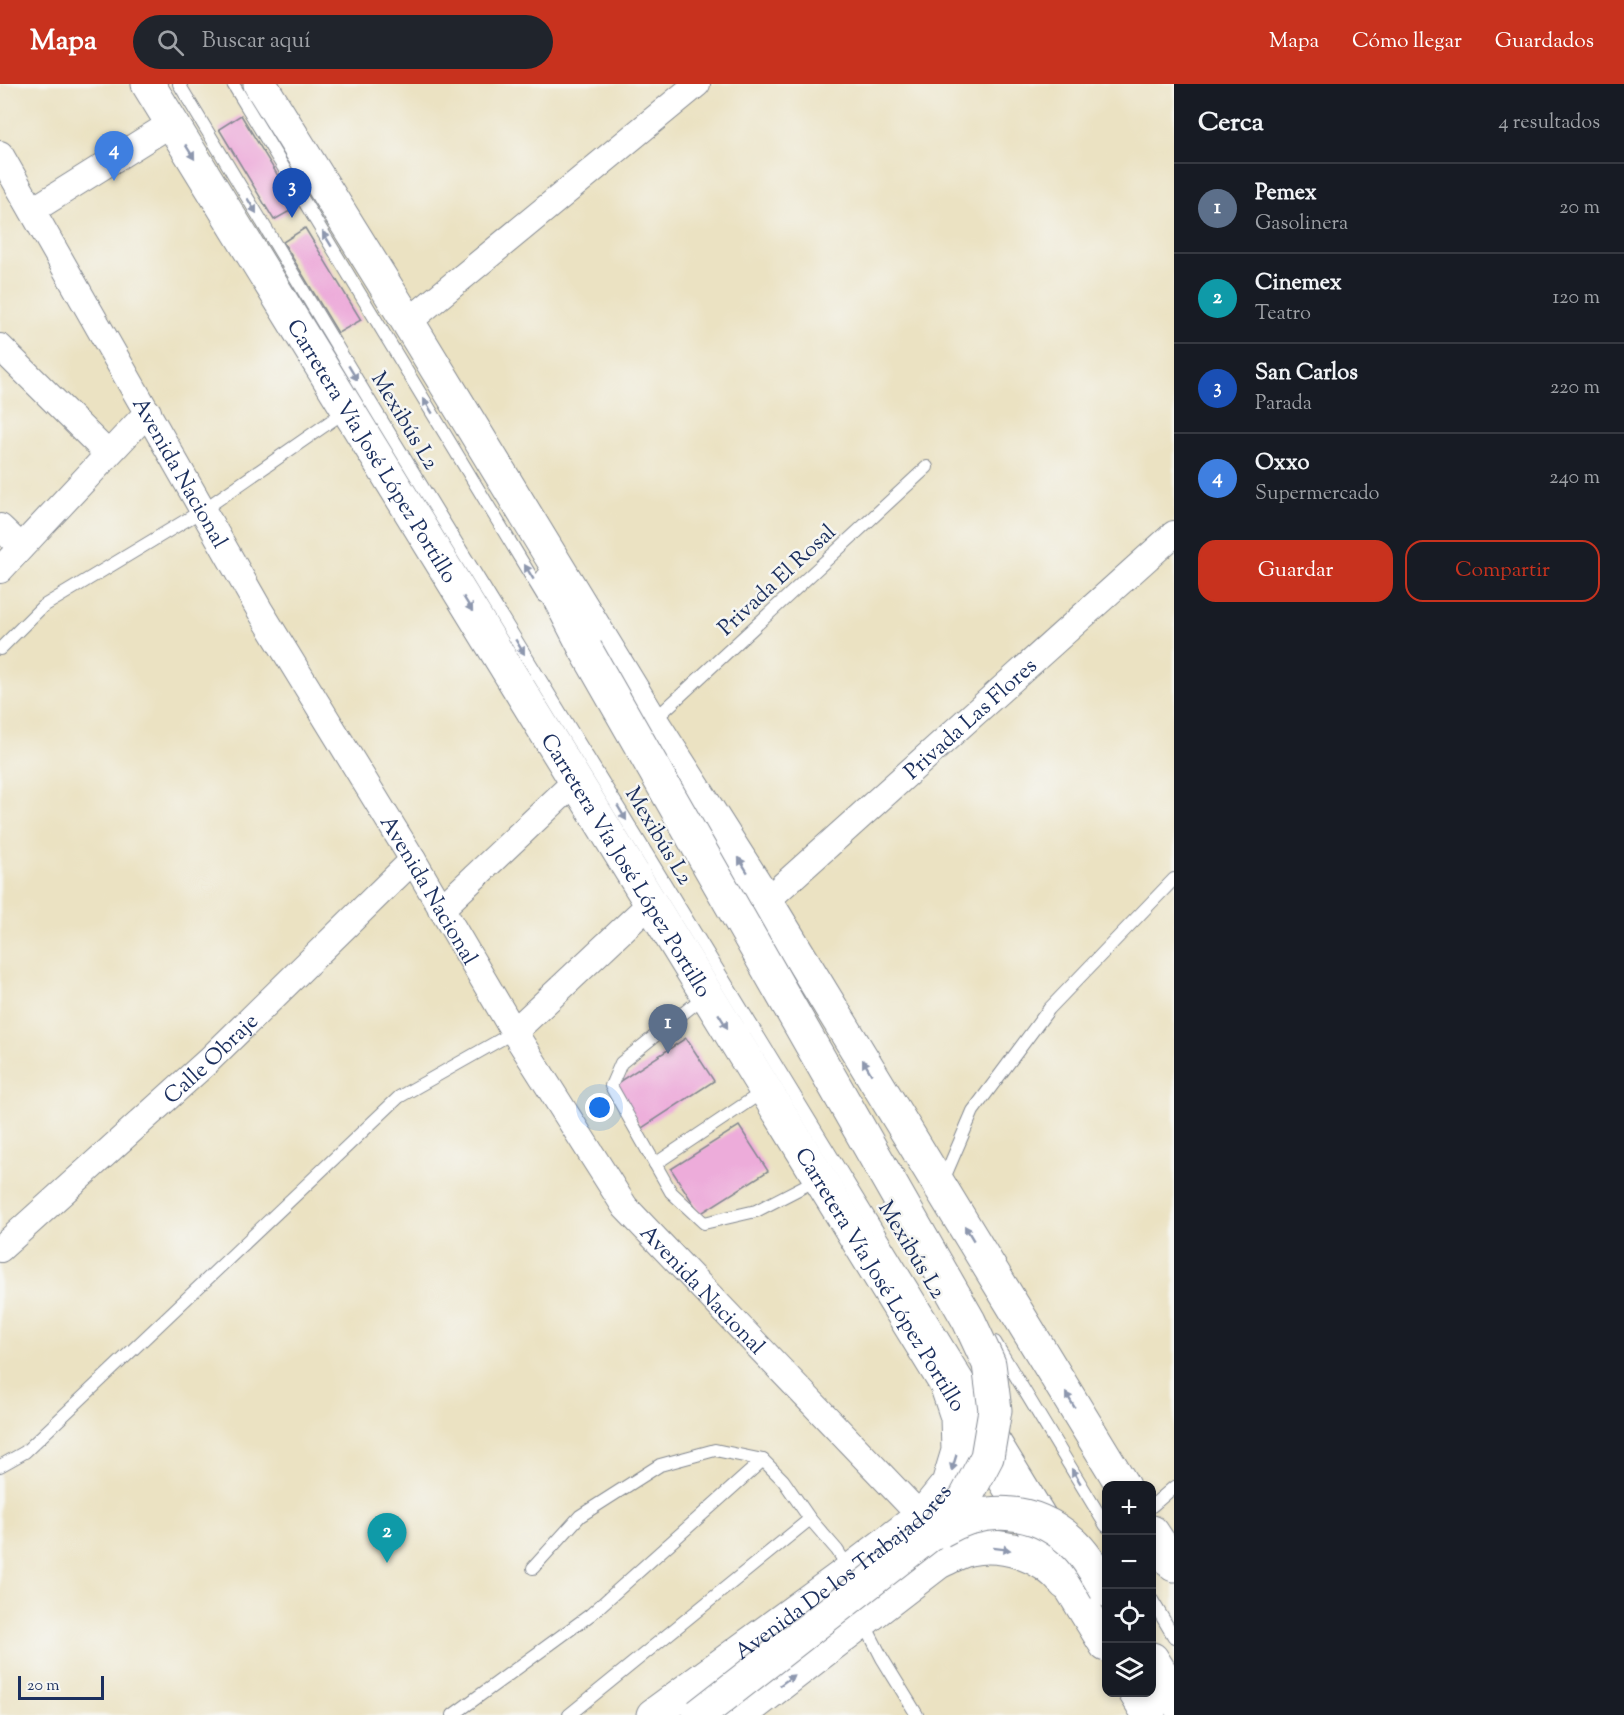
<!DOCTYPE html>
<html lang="es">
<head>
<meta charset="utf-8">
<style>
	:root { --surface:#171b24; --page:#20242c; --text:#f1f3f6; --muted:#9ea1a6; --line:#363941; --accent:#c8321e }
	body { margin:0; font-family:"Sorts Mill Goudy",serif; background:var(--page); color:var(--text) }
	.controls { position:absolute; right:18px; bottom:18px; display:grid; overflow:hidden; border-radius:12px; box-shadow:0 3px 9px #0003 }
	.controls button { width:54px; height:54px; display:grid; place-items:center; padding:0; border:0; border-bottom:2px solid var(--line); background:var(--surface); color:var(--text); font:30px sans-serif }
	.scale { position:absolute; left:18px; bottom:15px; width:86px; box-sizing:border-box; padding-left:6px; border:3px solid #1b2f5e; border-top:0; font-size:16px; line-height:21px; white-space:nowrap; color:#1b2f5e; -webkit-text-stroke:4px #f6f6f2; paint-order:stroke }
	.you { position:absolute; left:600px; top:1024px; width:21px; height:21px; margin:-15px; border:4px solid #fff; border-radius:50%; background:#1a73e8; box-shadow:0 0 0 9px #1a73e833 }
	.badge { display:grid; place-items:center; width:39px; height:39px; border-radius:50%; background:var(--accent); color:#fff; font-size:20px; font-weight:700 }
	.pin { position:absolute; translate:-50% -50px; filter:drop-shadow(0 2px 3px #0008) }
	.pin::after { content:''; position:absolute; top:32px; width:21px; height:18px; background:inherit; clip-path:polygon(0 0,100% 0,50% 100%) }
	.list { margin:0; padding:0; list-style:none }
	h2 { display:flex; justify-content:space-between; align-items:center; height:78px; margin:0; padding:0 24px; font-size:26px }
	h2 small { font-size:20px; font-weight:400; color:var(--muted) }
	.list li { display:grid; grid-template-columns:39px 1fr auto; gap:18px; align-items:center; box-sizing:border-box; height:90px; padding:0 24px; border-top:2px solid var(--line) }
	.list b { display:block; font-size:22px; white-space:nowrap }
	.list p { margin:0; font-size:20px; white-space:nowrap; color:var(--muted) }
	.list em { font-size:20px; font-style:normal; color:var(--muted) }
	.actions { display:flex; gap:12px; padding:18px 24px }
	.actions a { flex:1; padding:14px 0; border:2px solid var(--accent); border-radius:18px; text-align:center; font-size:21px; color:var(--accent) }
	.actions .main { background:var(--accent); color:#fff }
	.icon { flex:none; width:33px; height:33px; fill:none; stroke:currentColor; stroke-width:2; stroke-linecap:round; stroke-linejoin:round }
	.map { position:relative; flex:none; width:1174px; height:1631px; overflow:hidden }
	header { display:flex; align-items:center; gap:36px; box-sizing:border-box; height:84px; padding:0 30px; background:var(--accent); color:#fff }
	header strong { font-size:28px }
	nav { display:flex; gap:33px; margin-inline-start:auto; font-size:21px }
	.search { width:420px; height:54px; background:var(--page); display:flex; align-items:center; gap:15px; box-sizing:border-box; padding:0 21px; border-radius:33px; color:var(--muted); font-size:22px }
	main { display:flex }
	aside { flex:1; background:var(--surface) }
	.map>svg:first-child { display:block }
	.building { fill:#edacda }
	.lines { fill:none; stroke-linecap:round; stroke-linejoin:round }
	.service-casing { stroke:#838890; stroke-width:14 }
	.minor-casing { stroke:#838890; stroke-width:28 }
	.secondary-casing { stroke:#838890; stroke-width:35 }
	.primary-casing { stroke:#838890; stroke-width:35 }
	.service { stroke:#fff; stroke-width:12 }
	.minor { stroke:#fff; stroke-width:26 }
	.secondary { stroke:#fff; stroke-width:33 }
	.primary { stroke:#fff; stroke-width:33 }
	.secondary-bridge-casing { stroke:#838890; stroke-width:35; stroke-linecap:butt }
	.secondary-bridge { stroke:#fff; stroke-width:33 }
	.oneway { fill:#8d97ae }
	.labels { text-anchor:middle; stroke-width:5; stroke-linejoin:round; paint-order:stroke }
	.street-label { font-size:22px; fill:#1b2f5e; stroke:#f6f6f2 }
</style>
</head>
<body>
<header>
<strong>Mapa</strong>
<div class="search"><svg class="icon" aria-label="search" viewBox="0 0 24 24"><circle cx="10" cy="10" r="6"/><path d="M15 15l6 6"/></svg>Buscar aquí</div>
<nav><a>Mapa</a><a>Cómo llegar</a><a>Guardados</a></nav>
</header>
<main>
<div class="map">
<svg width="1174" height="1631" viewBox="0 0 1174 1631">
	<rect width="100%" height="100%" fill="#f6f6f2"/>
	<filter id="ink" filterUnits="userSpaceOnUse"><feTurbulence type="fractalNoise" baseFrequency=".0167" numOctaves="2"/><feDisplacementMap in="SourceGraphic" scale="12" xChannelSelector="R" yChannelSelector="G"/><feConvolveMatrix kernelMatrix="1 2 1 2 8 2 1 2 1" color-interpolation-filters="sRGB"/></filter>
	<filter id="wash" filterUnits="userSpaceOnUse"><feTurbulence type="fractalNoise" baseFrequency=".008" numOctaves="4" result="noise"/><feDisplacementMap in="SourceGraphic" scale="24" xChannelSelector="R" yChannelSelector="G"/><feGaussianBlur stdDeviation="1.35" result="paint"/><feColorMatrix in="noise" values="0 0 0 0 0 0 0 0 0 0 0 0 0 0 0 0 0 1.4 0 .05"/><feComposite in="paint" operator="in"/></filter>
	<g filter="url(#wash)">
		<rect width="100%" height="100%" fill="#ebe2c2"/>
		<g id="blocks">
			<g class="building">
				<path d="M 241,31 L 297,123 L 274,136 L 219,45 Z"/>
				<path d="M 305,144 L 361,236 L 338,249 L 283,158 Z"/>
				<path d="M 686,954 L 714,997 L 642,1044 L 614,1001 Z"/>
				<path d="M 739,1042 L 768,1087 L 700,1130 L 671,1085 Z"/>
			</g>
		</g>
	</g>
	<g filter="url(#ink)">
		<use href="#blocks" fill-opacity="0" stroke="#838890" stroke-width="1.5"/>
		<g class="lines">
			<defs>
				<g id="service">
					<path d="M 179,0 L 365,309 L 984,1321"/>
					<path d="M 233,0 L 543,512"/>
					<path d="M 0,565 L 42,523 L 203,426 L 347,326"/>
					<path d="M 653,637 L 927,383"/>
					<path d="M 706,911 L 621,979 L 611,1002 L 671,1108 L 704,1139 L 756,1127 L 818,1095"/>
					<path d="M 655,1080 L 764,1007"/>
					<path d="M 942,1099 L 973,1027 L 1049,925 L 1174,795"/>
					<path d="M 995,1258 L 1106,1442"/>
					<path d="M 999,1346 L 1052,1433"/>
					<path d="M 0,1382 L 25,1368 L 399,1013 L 514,948"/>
					<path d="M 1152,1422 L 1174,1403"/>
					<path d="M 533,1484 L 580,1432 L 660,1381 L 715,1366 L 763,1376"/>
					<path d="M 1152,1516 L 1174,1553"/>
					<path d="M 863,1537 L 882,1574 L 917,1631"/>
					<path d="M 1162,1612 L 1173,1631"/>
					<path d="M 453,1631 L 590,1531 L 763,1376 L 783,1396 L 810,1435 L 837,1466 L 850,1486"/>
					<path d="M 569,1631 L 810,1435"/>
				</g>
				<g id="minor">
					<path id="s1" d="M 0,70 L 259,525 L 413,776 L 514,948 L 625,1123 L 933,1445"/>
					<path d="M 33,126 L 172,39"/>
					<path d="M 408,238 L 697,0"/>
					<path d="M 0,263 L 108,370"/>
					<path d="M 0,443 L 21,463"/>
					<path d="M 0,486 L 148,328"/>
					<path id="s2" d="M 766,817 L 1174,450"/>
					<path d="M 441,825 L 576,697"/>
					<path d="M 514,948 L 651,819"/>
					<path id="s3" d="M 0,1165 L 208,977 L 413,776"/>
				</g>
				<g id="secondary">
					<path d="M 551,498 L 586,566"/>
					<path d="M 1152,1575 L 1174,1610"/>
					<path id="s4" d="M 653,1631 L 851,1486 L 922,1432 L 948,1400 L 958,1367 L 957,1333 L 948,1306"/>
					<path d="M 740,1631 L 939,1478 C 949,1474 959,1467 969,1465 C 1004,1458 1043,1471 1065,1499"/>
				</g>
				<g id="primary">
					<path id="s5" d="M 148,0 L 1106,1561"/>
					<path d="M 260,0 L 408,238 L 652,638 L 766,817 L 1123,1402"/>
					<path d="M 1152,1448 L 1174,1481"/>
					<path d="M 1135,1608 L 1149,1631"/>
				</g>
			</defs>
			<use href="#service" class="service-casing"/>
			<use href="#minor" class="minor-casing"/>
			<use href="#secondary" class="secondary-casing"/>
			<use href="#primary" class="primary-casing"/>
			<use href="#service" class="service"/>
			<use href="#minor" class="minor"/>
			<use href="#secondary" class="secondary"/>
			<use href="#primary" class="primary"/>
			<defs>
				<g id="secondary-bridge">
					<path d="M 586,566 L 969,1237 L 989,1280 L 995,1326 L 987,1373 L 965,1415 L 927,1453 L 699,1631"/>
					<path d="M 940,1447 C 983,1422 1032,1422 1071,1457 C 1086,1470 1096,1489 1106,1506"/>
				</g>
			</defs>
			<use href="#secondary-bridge" class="secondary-bridge-casing"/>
			<use href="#secondary-bridge" class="secondary-bridge"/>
		</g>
		<defs><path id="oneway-solid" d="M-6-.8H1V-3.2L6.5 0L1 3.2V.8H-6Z" transform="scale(1.5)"/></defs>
		<g class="oneway">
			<use href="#oneway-solid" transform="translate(190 68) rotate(58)"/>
			<use href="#oneway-solid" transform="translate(252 122) rotate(59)"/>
			<use href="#oneway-solid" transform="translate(327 155) rotate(-121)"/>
			<use href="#oneway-solid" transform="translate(353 289) rotate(59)"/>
			<use href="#oneway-solid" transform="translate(428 322) rotate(-121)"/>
			<use href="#oneway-solid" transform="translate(529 488) rotate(-121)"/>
			<use href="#oneway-solid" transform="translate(468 520) rotate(58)"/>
			<use href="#oneway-solid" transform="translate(520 563) rotate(59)"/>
			<use href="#oneway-solid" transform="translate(622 729) rotate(59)"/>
			<use href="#oneway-solid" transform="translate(743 781) rotate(-122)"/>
			<use href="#oneway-solid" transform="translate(723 937) rotate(58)"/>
			<use href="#oneway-solid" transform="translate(867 983) rotate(-121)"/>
			<use href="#oneway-solid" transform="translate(969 1149) rotate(-121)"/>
			<use href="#oneway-solid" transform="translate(1070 1316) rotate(-121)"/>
			<use href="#oneway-solid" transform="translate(954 1379) rotate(107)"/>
			<use href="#oneway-solid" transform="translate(1076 1392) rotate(-121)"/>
			<use href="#oneway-solid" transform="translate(1002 1465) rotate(7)"/>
			<use href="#oneway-solid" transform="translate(787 1596) rotate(-37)"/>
		</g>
	</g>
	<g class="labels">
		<g class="street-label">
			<text transform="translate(406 336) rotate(59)" y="8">Mexibús L2</text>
			<text dy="8" stroke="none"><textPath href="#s5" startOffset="430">Carretera Vía José López Portillo</textPath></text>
			<text dy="8" stroke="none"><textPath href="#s1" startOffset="366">Avenida Nacional</textPath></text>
			<text transform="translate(776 495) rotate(-43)" y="8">Privada El Rosal</text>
			<text dy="8" stroke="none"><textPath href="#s2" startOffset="274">Privada Las Flores</textPath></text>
			<text transform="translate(660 751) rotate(59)" y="8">Mexibús L2</text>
			<text dy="8" stroke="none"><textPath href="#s5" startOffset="916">Carretera Vía José López Portillo</textPath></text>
			<text dy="8" stroke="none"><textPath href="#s1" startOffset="852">Avenida Nacional</textPath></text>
			<text dy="8" stroke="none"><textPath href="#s3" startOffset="284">Calle Obraje</textPath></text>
			<text transform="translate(913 1165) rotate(59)" y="8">Mexibús L2</text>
			<text dy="8" stroke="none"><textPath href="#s5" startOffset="1402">Carretera Vía José López Portillo</textPath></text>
			<text dy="8" stroke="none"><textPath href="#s1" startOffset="1338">Avenida Nacional</textPath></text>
			<text dy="8" stroke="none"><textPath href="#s4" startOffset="238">Avenida De los Trabajadores</textPath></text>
		</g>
	</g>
</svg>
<div class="controls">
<button>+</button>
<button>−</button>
<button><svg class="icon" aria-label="locate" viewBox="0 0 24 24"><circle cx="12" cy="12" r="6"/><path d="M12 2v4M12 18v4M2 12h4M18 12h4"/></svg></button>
<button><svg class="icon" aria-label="layers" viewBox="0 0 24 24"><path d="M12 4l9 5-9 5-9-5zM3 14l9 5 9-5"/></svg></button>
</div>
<div class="scale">20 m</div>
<div class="you"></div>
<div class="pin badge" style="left:668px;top:970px;background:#5c6f8a">1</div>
<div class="pin badge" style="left:387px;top:1479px;background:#0f9aa8">2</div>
<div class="pin badge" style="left:292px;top:134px;background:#1a4fb4">3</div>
<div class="pin badge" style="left:114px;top:97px;background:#3f7fe0">4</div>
</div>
<aside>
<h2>Cerca<small>4 resultados</small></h2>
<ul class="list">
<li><span class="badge" style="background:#5c6f8a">1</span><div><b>Pemex</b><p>Gasolinera</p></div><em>20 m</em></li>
<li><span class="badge" style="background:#0f9aa8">2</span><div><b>Cinemex</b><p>Teatro</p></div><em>120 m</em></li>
<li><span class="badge" style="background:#1a4fb4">3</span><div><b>San Carlos</b><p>Parada</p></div><em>220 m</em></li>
<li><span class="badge" style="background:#3f7fe0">4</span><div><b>Oxxo</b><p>Supermercado</p></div><em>240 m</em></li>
</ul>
<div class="actions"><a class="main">Guardar</a><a>Compartir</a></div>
</aside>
</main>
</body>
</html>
